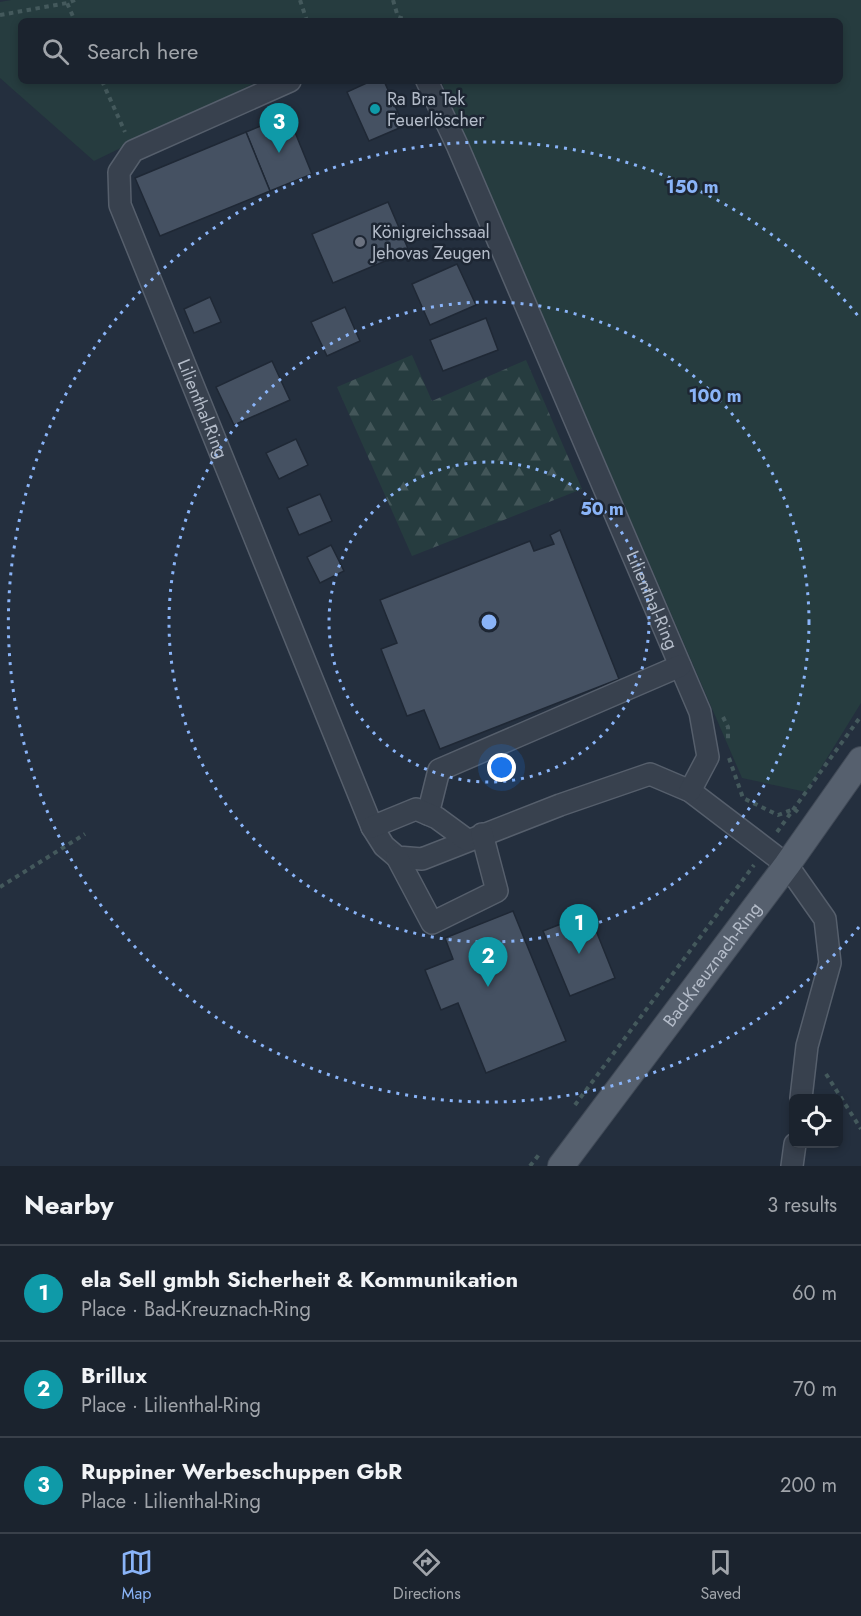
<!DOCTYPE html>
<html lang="en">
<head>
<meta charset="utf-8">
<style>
	:root { --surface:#1b232e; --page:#242b36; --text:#f1f3f6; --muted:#a0a4aa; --line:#39404a; --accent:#8ab4f8 }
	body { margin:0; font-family:Jost,sans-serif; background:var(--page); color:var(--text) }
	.controls { position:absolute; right:18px; bottom:18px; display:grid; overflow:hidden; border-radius:9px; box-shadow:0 3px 9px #0003 }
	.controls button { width:54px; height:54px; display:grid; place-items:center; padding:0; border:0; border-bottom:2px solid var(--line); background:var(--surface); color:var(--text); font:30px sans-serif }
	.you { position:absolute; left:502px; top:768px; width:21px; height:21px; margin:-15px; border:4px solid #fff; border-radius:50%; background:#1a73e8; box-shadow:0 0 0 9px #1a73e833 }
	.badge { display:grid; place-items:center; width:39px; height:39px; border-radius:50%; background:var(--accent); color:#fff; font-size:20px; font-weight:700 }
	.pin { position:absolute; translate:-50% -50px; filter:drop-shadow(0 2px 3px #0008) }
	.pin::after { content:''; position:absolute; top:32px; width:21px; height:18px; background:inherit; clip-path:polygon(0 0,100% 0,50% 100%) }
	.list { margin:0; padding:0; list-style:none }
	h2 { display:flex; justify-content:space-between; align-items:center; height:78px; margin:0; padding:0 24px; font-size:26px }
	h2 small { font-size:20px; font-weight:400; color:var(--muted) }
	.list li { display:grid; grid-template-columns:39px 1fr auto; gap:18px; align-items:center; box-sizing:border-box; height:96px; padding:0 24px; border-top:2px solid var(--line) }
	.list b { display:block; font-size:22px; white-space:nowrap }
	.list p { margin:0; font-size:20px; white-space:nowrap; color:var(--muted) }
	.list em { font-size:20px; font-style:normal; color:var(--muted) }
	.icon { flex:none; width:33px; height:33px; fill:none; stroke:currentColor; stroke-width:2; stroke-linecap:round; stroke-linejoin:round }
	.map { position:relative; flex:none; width:861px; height:1166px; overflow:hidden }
	.search { position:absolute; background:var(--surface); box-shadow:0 3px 9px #0003; left:18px; right:18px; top:18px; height:66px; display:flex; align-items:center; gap:15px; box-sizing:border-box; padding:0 21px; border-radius:9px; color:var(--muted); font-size:22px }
	.sheet { height:366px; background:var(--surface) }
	nav { display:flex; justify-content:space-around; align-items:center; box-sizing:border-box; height:84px; border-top:2px solid var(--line); background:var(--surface); font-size:16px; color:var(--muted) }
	nav a { display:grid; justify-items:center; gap:3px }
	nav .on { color:var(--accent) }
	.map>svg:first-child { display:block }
	.grass { fill:#263c3f }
	.forest { fill:url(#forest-firs) }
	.building { fill:#455162; stroke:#1f2835; stroke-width:1.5 }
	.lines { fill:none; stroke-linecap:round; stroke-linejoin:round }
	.minor-casing { stroke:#565f6c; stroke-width:24 }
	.major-casing { stroke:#414a57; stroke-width:28 }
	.path { stroke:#44595c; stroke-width:4; stroke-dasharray:4.5 4.5; stroke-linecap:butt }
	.minor { stroke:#38414e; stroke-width:21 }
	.major { stroke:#56606e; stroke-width:26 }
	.ring { fill:none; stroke:#8ab4f8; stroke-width:3; stroke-dasharray:3 6 }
	.culture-dot { fill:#0f9aa8; stroke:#1d2633; stroke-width:2 }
	.worship-dot { fill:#6b7280; stroke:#1d2633; stroke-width:2 }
	.labels { text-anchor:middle; stroke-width:5; stroke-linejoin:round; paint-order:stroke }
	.poi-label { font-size:18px; fill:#b4bcc9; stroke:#1d2633; text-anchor:start }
	.street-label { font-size:18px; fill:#b4bcc9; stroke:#1d2633 }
	.centre { fill:#8ab4f8; stroke:#1d2633; stroke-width:3 }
	.ring-label { font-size:18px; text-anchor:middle; font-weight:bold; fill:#8ab4f8; stroke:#1d2633; stroke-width:5; stroke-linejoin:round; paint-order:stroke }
</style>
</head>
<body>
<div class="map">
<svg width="861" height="1166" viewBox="0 0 861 1166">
	<defs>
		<pattern id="forest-firs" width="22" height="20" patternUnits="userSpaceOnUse" patternTransform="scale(1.5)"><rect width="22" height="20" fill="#263c3f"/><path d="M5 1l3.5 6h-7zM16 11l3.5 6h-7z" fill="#435659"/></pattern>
	</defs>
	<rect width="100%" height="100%" fill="#242f3e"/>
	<path class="grass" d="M 11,0 L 861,0 L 861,703 L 806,792 L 742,778 L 441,81 L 840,81 L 840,21 L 21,21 L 21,81 L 259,81 L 94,161 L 0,78 L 0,2 Z"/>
	<path class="forest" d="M 412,355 L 432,401 L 526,360 L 582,489 L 412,556 L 337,387 Z"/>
	<g class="building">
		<path d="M 371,81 L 384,81 L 404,126 L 369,141 L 347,92 Z"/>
		<path d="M 288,115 L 312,174 L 270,191 L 246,132 Z"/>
		<path d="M 246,132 L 270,191 L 160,236 L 135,178 Z"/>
		<path d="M 388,202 L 409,251 L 333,283 L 312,234 Z"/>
		<path d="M 457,264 L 476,305 L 430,325 L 412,284 Z"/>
		<path d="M 210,297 L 221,322 L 194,333 L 184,309 Z"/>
		<path d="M 345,307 L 360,341 L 327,356 L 311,322 Z"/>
		<path d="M 486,318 L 498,350 L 443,371 L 430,340 Z"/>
		<path d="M 272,361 L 290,400 L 234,425 L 216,387 Z"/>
		<path d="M 296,439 L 308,465 L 279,479 L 266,453 Z"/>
		<path d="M 320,494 L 332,521 L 299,535 L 287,508 Z"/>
		<path d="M 560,530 L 619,679 L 440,749 L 424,710 L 407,716 L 381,649 L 397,643 L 380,600 L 530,541 L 534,551 L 554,544 L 550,535 Z"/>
		<path d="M 331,545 L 344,571 L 320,583 L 307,557 Z"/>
		<path d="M 513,911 L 566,1041 L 486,1073 L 458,1003 L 441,1010 L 425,970 L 453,959 L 445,938 Z"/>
		<path d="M 589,913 L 615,978 L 570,996 L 543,931 Z"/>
	</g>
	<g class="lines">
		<defs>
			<g id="minor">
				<path id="s1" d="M 290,81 L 133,151 L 119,172 L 120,205 L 372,827 L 384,846 L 397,857 L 422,859 L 560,805 L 650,774 L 690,791 L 787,865 L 825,919 L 830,963 L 807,1046 L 801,1098"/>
				<path id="s2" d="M 427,81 L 458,147 L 700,712 L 708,757 L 690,791"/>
				<path d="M 428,814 L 439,770 L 680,666"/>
				<path d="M 372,827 L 416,809 L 437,818 L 467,840"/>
				<path d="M 397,857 L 432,923 L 497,891 L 482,834"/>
				<path d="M 792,1166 L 795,1144"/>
			</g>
			<g id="major">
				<path id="s3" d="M 561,1166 L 787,865 L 861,760"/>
			</g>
		</defs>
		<use href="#minor" class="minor-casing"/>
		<use href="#major" class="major-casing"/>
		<g class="path">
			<path d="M 75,0 L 67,3 L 75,21"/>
			<path d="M 300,0 L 307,21"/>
			<path d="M 393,0 L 398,17 L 410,21"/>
			<path d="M 0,15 L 67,3"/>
			<path d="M 102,81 L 125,132"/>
			<path d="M 723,717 L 728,727 L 728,741"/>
			<path d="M 729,758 L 743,798 L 778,815 L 794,809 L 798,812"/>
			<path d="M 777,832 L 861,716"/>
			<path d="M 0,887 L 85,834"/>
			<path d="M 826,1074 L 861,1129"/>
			<path d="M 575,1105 L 754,865"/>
			<path d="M 530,1166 L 541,1152"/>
		</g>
		<use href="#minor" class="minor"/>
		<use href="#major" class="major"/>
	</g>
	<g class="ring">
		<circle cx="489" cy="622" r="160"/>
		<circle cx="489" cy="622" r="320"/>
		<path d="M859 927A480 480 0 1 1 859 317"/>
	</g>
	<circle class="culture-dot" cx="375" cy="109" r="6"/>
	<circle class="worship-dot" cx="360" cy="242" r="6"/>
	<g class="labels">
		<g class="poi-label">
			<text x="387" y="105">Ra Bra Tek<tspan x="387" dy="21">Feuerlöscher</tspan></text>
			<text x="372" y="238">Königreichssaal<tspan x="372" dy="21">Jehovas Zeugen</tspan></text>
		</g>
		<g class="street-label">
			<text dy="6" stroke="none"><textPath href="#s1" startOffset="450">Lilienthal-Ring</textPath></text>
			<text dy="6" stroke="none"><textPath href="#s2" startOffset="566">Lilienthal-Ring</textPath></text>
			<text dy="6" stroke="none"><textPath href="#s3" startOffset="252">Bad-Kreuznach-Ring</textPath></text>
		</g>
	</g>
	<circle cx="489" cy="622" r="9" class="centre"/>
	<g class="ring-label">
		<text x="692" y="193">150 m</text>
		<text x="715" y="402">100 m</text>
		<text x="602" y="515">50 m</text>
	</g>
</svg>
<div class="controls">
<button><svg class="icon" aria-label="locate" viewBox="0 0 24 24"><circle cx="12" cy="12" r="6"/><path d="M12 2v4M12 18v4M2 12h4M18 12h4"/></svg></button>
</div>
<div class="you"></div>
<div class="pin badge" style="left:579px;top:954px;background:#0f9aa8">1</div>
<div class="pin badge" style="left:488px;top:987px;background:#0f9aa8">2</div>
<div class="pin badge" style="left:279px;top:153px;background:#0f9aa8">3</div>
<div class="search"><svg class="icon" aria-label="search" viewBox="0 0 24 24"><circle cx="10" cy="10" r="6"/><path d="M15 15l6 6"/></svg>Search here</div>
</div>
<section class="sheet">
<h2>Nearby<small>3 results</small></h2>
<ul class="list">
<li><span class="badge" style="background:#0f9aa8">1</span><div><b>ela Sell gmbh Sicherheit &amp; Kommunikation</b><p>Place · Bad-Kreuznach-Ring</p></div><em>60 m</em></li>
<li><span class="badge" style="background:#0f9aa8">2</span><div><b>Brillux</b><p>Place · Lilienthal-Ring</p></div><em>70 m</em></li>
<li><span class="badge" style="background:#0f9aa8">3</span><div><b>Ruppiner Werbeschuppen GbR</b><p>Place · Lilienthal-Ring</p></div><em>200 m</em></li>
</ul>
</section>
<nav>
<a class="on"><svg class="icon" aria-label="map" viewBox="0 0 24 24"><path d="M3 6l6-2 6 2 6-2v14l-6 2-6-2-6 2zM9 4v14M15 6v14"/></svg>Map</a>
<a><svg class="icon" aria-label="directions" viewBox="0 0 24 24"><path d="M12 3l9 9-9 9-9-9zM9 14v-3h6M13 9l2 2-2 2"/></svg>Directions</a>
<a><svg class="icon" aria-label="saved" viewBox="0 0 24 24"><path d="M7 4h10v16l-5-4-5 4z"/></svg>Saved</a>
</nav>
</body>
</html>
